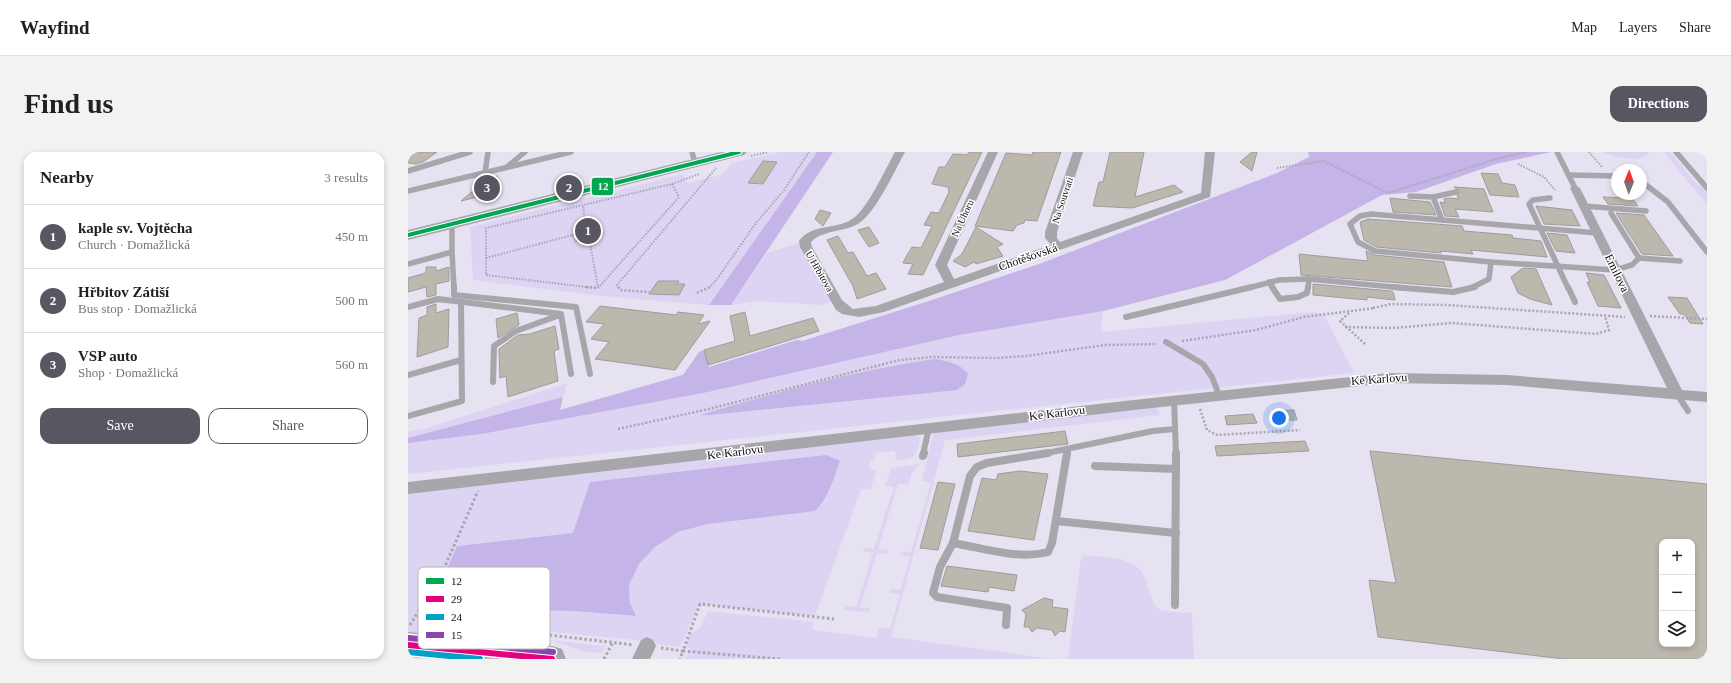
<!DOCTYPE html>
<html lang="en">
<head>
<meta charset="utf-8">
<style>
	:root { --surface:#fff; --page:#f2f2f2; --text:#202124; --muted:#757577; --line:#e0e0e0; --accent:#5a5661 }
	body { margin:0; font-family:Georgia,serif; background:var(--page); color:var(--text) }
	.controls { position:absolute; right:12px; bottom:12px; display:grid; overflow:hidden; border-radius:8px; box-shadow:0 2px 6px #0003 }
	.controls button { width:36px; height:36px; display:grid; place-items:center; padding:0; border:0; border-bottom:1px solid var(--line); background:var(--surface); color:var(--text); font:20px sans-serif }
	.compass { position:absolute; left:1203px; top:12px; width:36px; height:36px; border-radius:50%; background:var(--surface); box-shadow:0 2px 6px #0003; rotate:1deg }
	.you { position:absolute; left:871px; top:266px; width:14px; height:14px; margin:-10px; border:3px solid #fff; border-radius:50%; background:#1a73e8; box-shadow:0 0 0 6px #1a73e833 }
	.badge { display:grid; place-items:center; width:26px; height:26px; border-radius:50%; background:var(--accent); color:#fff; font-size:13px; font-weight:700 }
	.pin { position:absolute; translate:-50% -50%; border:2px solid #fff; box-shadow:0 1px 4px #0006 }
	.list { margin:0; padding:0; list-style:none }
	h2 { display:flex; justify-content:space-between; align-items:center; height:52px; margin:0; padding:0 16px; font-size:17px }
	h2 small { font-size:13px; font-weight:400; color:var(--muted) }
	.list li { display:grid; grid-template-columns:26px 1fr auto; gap:12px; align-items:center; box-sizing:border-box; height:64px; padding:0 16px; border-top:1px solid var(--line) }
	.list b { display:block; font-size:15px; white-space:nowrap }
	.list p { margin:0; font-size:13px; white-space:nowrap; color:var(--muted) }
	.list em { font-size:13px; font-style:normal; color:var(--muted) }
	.actions { display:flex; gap:8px; padding:12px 16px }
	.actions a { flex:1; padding:9px 0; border:1px solid var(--accent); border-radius:12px; text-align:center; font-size:14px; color:var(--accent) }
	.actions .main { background:var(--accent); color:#fff }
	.icon { flex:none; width:22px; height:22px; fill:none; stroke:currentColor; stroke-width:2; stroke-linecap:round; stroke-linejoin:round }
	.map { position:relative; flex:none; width:1299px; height:507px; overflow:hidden; border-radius:12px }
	header { display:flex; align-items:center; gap:24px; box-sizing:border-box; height:56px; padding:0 20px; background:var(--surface); border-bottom:1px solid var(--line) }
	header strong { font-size:19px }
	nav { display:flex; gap:22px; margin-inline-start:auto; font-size:14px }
	.intro { display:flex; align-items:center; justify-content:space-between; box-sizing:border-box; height:96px; padding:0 24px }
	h1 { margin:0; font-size:28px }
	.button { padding:10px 18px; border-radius:12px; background:var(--accent); color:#fff; font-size:14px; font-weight:700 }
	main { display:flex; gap:24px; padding:0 24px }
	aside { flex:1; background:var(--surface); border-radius:12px; box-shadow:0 2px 6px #0003 }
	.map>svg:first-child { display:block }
	.green { fill:#ddd4f3; fill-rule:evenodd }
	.forest { fill:#c4b4e7 }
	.building { fill:#bdb8ad; stroke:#9e9b9d; fill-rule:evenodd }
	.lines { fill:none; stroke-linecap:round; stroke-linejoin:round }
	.path-far2 { stroke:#a9a6af; stroke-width:2; stroke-dasharray:1.5 1.5; stroke-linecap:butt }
	.path-far1 { stroke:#a9a6af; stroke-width:2.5; stroke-dasharray:2 2; stroke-linecap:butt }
	.path { stroke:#a9a6af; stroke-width:3; stroke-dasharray:2.5 2.5; stroke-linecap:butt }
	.service-far2 { stroke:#a7a6ab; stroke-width:5.5 }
	.service-far1 { stroke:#a7a6ab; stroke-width:6 }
	.service { stroke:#a7a6ab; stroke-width:8 }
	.minor { fill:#a7a6ab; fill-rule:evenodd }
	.secondary { fill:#a6a5ae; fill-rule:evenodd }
	.primary { fill:#aaa8b1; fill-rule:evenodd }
	.bus-1-casing { stroke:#fff; stroke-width:6 }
	.bus-2-casing { stroke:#fff; stroke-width:9 }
	.bus-3-casing { stroke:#fff; stroke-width:9 }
	.bus-4-casing { stroke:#fff; stroke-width:9 }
	.bus-1 { stroke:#00a651; stroke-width:4 }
	.bus-2 { stroke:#e5007d; stroke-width:6 }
	.bus-3 { stroke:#01a1c5; stroke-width:6 }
	.bus-4 { stroke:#8e44ad; stroke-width:6 }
	.labels { text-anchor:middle; stroke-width:3; stroke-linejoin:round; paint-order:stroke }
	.far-street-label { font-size:10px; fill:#0e0b14; stroke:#fff }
	.street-label { font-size:12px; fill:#0e0b14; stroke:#fff }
	.key { fill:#fff; stroke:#b7b6b8; stroke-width:1 }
	.key-label { font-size:11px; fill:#0e0b14 }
	.line-badge { stroke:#fff; stroke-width:1.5 }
	.badge-label { font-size:11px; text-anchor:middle; font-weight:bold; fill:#fff }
</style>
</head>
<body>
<header>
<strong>Wayfind</strong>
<nav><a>Map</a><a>Layers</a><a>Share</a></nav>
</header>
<div class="intro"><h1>Find us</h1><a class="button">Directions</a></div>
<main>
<aside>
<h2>Nearby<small>3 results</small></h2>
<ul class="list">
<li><span class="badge">1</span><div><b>kaple sv. Vojtěcha</b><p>Church · Domažlická</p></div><em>450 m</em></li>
<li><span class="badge">2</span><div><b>Hřbitov Zátiší</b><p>Bus stop · Domažlická</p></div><em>500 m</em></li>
<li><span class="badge">3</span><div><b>VSP auto</b><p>Shop · Domažlická</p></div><em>560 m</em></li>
</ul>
<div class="actions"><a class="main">Save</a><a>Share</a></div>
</aside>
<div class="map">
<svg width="1299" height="507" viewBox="0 0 1299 507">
	<rect width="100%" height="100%" fill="#e6e2f1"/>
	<g class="green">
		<path d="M 373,0 L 409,0 L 301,153 L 193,144 L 65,128 L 62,75 L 275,22 L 279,31 L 314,23 L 324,11 Z"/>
		<path d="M 1195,0 L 1242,0 C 1233,13 1206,5 1195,0 Z"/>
		<path d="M 1256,0 L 1262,0 L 1288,31 L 1299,39 L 1299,53 Z"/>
		<path d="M 993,32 L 817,128 L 695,159 L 693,180 L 906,160 L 916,163 L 946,221 L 0,322 L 0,291 L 74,282 L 134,272 L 151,258 L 207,243 L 389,188 L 394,189 Z"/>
		<path d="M 397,89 L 427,149 L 413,153 L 350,149 L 323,153 L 359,101 Z"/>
		<path d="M 160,231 L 155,245 L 0,286 L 0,280 L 19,276 Z"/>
		<path d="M 744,254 L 750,257 L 752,263 L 537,288 L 483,485 L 644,507 L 278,507 L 283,496 L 277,495 L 283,482 L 292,476 L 300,459 L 406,470 L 404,478 L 468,486 L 471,475 L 482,477 L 492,442 L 482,441 L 483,437 L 493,438 L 502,405 L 492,403 L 493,400 L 503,400 L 523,331 L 514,329 L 524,287 L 525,282 L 530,279 Z"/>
		<path d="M 505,282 L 511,284 L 512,287 C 508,306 508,306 488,309 L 487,299 L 467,301 L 467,308 L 462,308 L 462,318 L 469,318 L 462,338 L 453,337 L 407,464 L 291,452 L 272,495 L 226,488 L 83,474 L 79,481 L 41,485 L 0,482 L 0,340 ZM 417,344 L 412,354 L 300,372 L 270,380 L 247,395 L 231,412 L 221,433 L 222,451 L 227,464 L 163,459 L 104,458 L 19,465 L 49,394 L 166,381 Z"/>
		<path d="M 511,312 L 506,320 L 504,320 L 500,333 L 490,332 L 470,397 L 480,398 L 479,402 L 469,401 L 452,455 L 463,456 L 461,460 L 436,458 L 438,454 L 448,455 L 465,401 L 455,399 L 457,396 L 466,397 L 486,335 L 477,334 L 483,316 Z"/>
		<path d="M 675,403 C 697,406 729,403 738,428 C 742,441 743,450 753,459 L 784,461 L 786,507 L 660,507 L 673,407 Z"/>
		<path d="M 142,488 L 197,494 L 193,501 L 178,500 Z"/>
	</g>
	<g class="forest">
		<path d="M 409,0 L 425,0 L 323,153 L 301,153 Z"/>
		<path d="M 900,0 L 1143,0 L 1088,12 L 1008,40 L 974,43 L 817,128 L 695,159 L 551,183 L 300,240 L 74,282 L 0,291 L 0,286 L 155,245 L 152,258 L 275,223 L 291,200 L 296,198 L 301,215 L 389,188 L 394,189 L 521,149 L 631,112 L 869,21 L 901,5 Z"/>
		<path d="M 526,207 C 540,209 551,211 560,222 L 557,232 L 549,238 L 301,263 L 292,263 C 369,240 446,219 526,207 Z"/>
		<path d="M 418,303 L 432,309 C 426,326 420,347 407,359 L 300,372 L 270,380 L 247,395 L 231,412 L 221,433 L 222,451 L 228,464 L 165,459 L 104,458 L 18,465 L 49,394 L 165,381 L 182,330 Z"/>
	</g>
	<g class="building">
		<path d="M 0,0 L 29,0 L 15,10 L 8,12 L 0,11 Z"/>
		<path d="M 561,0 L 574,0 L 515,123 L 500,122 L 505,112 L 495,111 L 498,105 L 504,95 L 513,96 L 524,74 L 516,73 L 523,60 L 531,61 L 541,40 L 540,35 L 524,32 L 531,15 L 537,15 L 545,2 L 559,3 Z"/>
		<path d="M 625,0 L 653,0 L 629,69 L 617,68 L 616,71 L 609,73 L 605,79 L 567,74 L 598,1 L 624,3 Z"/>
		<path d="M 702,0 L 736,0 L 727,45 L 766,33 L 775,40 L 724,56 L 685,54 L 691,30 L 695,30 Z"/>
		<path d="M 844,0 L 849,0 L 844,19 L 832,10 Z"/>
		<path d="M 355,9 L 369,10 L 355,32 L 340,31 Z"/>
		<path d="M 1073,21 L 1090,22 L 1094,31 L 1107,33 L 1111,45 L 1082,43 Z"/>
		<path d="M 89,24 L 90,40 L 53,49 L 80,26 Z"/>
		<path d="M 1046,35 L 1076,37 L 1085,60 L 1047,57 L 1051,65 L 1037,64 L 1032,50 L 1037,51 L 1036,47 L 1040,46 L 1051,47 L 1049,44 L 1052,39 Z"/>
		<path d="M 1195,45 L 1224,46 L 1230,54 L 1200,52 Z"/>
		<path d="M 982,46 L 1022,50 L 1028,63 L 985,60 Z"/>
		<path d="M 1128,54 L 1164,58 L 1172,74 L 1136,72 Z"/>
		<path d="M 412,58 L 423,61 L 415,74 L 407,67 Z"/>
		<path d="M 1208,61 L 1236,63 L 1265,104 L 1234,102 Z"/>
		<path d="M 960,67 L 1054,74 L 1056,79 L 1104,83 L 1105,86 L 1133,89 L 1139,105 L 1063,98 L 1065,102 L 1033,99 L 1033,101 L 968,95 L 956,88 L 952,70 Z"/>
		<path d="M 186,74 L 189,81 L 184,85 L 176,87 L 173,77 Z"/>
		<path d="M 461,75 L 471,91 L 461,95 L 450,78 Z"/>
		<path d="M 568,75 L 595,92 L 589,95 L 595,104 L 568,112 L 566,110 L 557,115 L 545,109 L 554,102 Z"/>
		<path d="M 1139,81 L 1159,83 L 1167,101 L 1148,99 Z"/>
		<path d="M 430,84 L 440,101 L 445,100 L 459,124 L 468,121 L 478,137 L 449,147 L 445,134 L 419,88 Z"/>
		<path d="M 958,99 L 967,103 L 1036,110 L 1044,135 L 893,123 L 891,102 L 960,109 Z"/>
		<path d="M 18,115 L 28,115 L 28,119 L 41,115 L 41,129 L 28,132 L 28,143 L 19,145 L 18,135 L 0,140 L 0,126 L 18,121 Z"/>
		<path d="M 1115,116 L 1128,117 L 1144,153 L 1122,147 L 1110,141 L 1103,125 Z"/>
		<path d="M 1178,121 L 1196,123 L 1213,156 L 1190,154 L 1179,130 L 1182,130 Z"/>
		<path d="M 250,129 L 271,129 L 269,132 L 277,132 L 271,143 L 241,142 Z"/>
		<path d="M 905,132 L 983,139 L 985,140 L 987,148 L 959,145 L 959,148 L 905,143 Z"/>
		<path d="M 1260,145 L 1279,146 L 1295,172 L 1282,171 L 1276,162 L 1272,162 Z"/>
		<path d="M 28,152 L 28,161 L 41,157 L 40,195 L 9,205 L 11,166 L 19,163 L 19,155 Z"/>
		<path d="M 192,154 L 268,163 L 270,160 L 296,163 L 290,172 L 302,169 L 267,218 L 187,207 L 201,190 L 183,187 L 196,172 L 178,170 Z"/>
		<path d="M 337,160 L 342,184 L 405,166 L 411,179 L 300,213 L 296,198 L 327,189 L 322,164 Z"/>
		<path d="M 109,161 L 111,173 L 90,186 L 88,167 Z"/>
		<path d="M 147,174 L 151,197 L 146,199 L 150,229 L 100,245 L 98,224 L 92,226 L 91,197 L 110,183 L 122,182 Z"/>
		<path d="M 886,258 L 889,268 L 878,268 L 872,259 Z"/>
		<path d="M 845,262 L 849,271 L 819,273 L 817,264 Z"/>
		<path d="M 657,279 L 660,292 L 550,305 L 549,292 Z"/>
		<path d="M 897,289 L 901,299 L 809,304 L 807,294 Z"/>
		<path d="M 962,299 L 1299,332 L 1299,507 L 1156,507 L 970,485 L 961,428 L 988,431 ZM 1254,390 L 1284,390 L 1284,492 L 1254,492 Z"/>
		<path d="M 612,319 L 640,322 L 626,388 L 560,379 L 574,326 L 588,328 L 590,322 Z"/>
		<path d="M 530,330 L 547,332 L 530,398 L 512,396 Z"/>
		<path d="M 539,414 L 609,423 L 606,439 L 581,435 L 580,440 L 533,434 Z"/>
		<path d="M 636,446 L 645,448 L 644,455 L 660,457 L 657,480 L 652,479 L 647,484 L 644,478 L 629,476 L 624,480 L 621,475 L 616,475 L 618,462 L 614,458 Z"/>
	</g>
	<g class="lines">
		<g class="path-far2">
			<path d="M 1181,0 L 1194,15"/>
			<path d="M 343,4 L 360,0"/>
			<path d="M 1110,12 L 1136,25 L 1147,38"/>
			<path d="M 869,16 L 916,9 L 980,41 L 1092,6 L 1119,0"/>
			<path d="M 165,83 L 168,89 L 182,91 L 195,81 L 192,72 L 188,70 L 177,71"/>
			<path d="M 182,91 L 190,136"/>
			<path d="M 78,106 L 165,83 L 168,75 L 177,71 L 175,53"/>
			<path d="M 187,136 L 78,123 L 78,76 L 264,32 L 291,22"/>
			<path d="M 190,136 L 271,45 L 264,32"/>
			<path d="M 211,136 L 209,133 L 308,16"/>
			<path d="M 301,136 L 309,127 L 348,71 L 376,38 L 401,0"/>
		</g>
		<g class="path-far1">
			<path d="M 178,135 L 190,136"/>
			<path d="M 190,135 L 191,135"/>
			<path d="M 210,135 L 212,138 L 241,140"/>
			<path d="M 289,141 L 302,135"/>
			<path d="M 965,156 L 983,152 L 1038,153 L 1217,165"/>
			<path d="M 941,161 L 932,169 L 957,192"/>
			<path d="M 1242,164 L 1299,167"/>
			<path d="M 937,175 L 985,176 L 1044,171 L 1188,182 L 1201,178 L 1197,164"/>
			<path d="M 774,189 L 848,178 L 896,165 L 966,156"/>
			<path d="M 792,257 L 799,278 L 809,283 L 892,278"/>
			<path d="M 210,277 L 301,257 L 492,208 L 524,205 L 589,206 L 618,204 L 697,193 L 749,192"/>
		</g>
		<g class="path">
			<path d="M 2,473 L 34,421 L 70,339"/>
			<path d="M 82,476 L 226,493"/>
			<path d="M 253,496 L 275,499 L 272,507"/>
			<path d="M 196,507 L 205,490"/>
			<path d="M 372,507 L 275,499 L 292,452 L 426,467"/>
		</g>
		<g class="service-far2">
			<path d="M 284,0 L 287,11"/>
			<path d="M 1149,0 L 1167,36"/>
			<path d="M 1268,0 L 1299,36"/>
			<path d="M 100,14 L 117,0"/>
			<path d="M 0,19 L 62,0"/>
			<path d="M 77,21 L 80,0"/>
			<path d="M 1161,23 L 1209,24"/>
			<path d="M 1233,29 L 1260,50 L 1299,100"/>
			<path d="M 0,39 L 163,0"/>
			<path d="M 1002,44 L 1025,45 L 1048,40"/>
			<path d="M 1025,45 L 1034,68"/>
			<path d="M 1142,46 L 1125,48 L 1121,52 L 1160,136"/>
			<path d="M 1176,54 L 1238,59"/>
			<path d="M 1189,81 L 963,62 L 952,64 L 942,72 L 950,90 L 967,99 L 1083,110 L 1207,118 L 1224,113 L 1231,106 L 1203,61"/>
			<path d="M 44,100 L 46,136"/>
			<path d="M 1231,106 L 1272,109"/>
			<path d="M 0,112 L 44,100 L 44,72"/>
			<path d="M 861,130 L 865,136"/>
			<path d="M 840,136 L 871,128 L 901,127 L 996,136"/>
			<path d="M 900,136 L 901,127"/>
			<path d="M 1063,136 L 1081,127 L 1083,110"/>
		</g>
		<g class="service-far1">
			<path d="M 46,135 L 46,143 L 168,155 L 182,222"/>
			<path d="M 864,135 L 872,147 L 890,145 L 899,141 L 900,135"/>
			<path d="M 985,135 L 1045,140 L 1067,135"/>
			<path d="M 1160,135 L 1167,150"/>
			<path d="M 0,155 L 30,147 L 153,162 L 163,222"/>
			<path d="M 718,165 L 844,135"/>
			<path d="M 758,190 L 795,212 L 804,225 L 811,243"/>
			<path d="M 0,223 L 53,208"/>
			<path d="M 85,230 L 86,194 L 108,179 L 152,163"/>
			<path d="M 1269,242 L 1280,259"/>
			<path d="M 766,248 L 768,302"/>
			<path d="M 0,264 L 54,249 L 53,150"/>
			<path d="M 515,302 L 521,276"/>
			<path d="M 634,302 L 745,279 L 767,277"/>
			<path d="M 659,302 L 660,298"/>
		</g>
		<g class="service">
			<path d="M 515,304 L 516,301"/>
			<path d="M 687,314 L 768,317"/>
			<path d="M 648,369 L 768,381"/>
			<path d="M 545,391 C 575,396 610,408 640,400 L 644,391 L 659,301"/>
			<path d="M 767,453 L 768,301"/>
			<path d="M 598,473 L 599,456 L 529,445 L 525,441 L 532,415 L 545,391 L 562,324 L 569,315 L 579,311 L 640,301"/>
		</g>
		<g class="minor">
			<path d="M 487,0 L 497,0 C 487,18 466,65 448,73 C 434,80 415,78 403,90 L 404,95 L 434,148 L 445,157 L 468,154 L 536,130 L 527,113 L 580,0 L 590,0 L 539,113 L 546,127 L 643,93 L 637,86 L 637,80 L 665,0 L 675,0 L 649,80 L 649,86 L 652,90 L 793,41 L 797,0 L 807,0 L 802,45 L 476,160 L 451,165 L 434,162 L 428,158 L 392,95 L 391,89 C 405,70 430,79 447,65 C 461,53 477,18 487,0 Z"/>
			<path d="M 1167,33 L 1172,36 L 1274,238 L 1299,240 L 1299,250 L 1099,233 L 981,231 L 735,257 L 0,342 L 0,330 L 735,247 L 981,221 L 1099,223 L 1259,236 L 1162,36 Z"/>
			<path d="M 239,485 L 245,488 L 248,494 L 242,507 L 224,507 L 233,488 Z"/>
		</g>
		<path class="secondary" d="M 0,480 L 144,494 L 154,497 L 158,507 L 0,506 Z"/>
		<path class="primary" d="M 313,0 L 339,0 L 336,3 L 0,88 L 0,78 Z"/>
		<defs>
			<path id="bus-1" d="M 0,83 L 331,0"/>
			<path id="bus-2" d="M 0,493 L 144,507"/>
			<path id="bus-3" d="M 0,500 L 72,507"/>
			<path id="bus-4" d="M 1,486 L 145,500"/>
		</defs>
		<use href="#bus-1" class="bus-1-casing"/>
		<use href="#bus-2" class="bus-2-casing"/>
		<use href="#bus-3" class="bus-3-casing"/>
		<use href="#bus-4" class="bus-4-casing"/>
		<use href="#bus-1" class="bus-1"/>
		<use href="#bus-2" class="bus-2"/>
		<use href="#bus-3" class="bus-3"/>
		<use href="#bus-4" class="bus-4"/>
	</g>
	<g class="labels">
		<g class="far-street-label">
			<text transform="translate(654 48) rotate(-72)" y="4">Na Souvrati</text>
			<text transform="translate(554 66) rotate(-65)" y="4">Na Úhoru</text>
			<text transform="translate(412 119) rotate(60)" y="4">U Hřbitova</text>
		</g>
		<g class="street-label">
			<text transform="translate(620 105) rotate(-19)" y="4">Chotěšovská</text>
			<text transform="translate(1209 121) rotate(64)" y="4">Emilova</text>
			<text transform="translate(971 227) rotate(-4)" y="4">Ke Karlovu</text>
			<text transform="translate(649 261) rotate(-7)" y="4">Ke Karlovu</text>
			<text transform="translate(327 300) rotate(-7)" y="4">Ke Karlovu</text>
		</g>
	</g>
	<rect x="10" y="415" width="132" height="82" rx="6" class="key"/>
	<rect x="18" y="426" width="18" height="6" fill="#00a651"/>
	<rect x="18" y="444" width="18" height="6" fill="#e5007d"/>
	<rect x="18" y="462" width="18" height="6" fill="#01a1c5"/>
	<rect x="18" y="480" width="18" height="6" fill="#8e44ad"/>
	<g class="key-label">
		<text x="43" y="433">12</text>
		<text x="43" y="451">29</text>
		<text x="43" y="469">24</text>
		<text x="43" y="487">15</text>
	</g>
	<rect class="line-badge" x="183" y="25" width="23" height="19" rx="4" fill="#00a651"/>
	<g class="badge-label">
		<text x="195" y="38">12</text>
	</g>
</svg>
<div class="controls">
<button>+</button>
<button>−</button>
<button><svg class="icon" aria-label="layers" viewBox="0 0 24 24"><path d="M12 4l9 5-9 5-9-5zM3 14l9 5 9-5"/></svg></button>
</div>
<svg class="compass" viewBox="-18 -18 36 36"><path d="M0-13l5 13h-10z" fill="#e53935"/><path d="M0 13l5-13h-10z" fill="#757577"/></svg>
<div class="you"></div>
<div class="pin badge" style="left:180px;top:79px">1</div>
<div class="pin badge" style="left:161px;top:36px">2</div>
<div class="pin badge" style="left:79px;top:36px">3</div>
</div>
</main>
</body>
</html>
